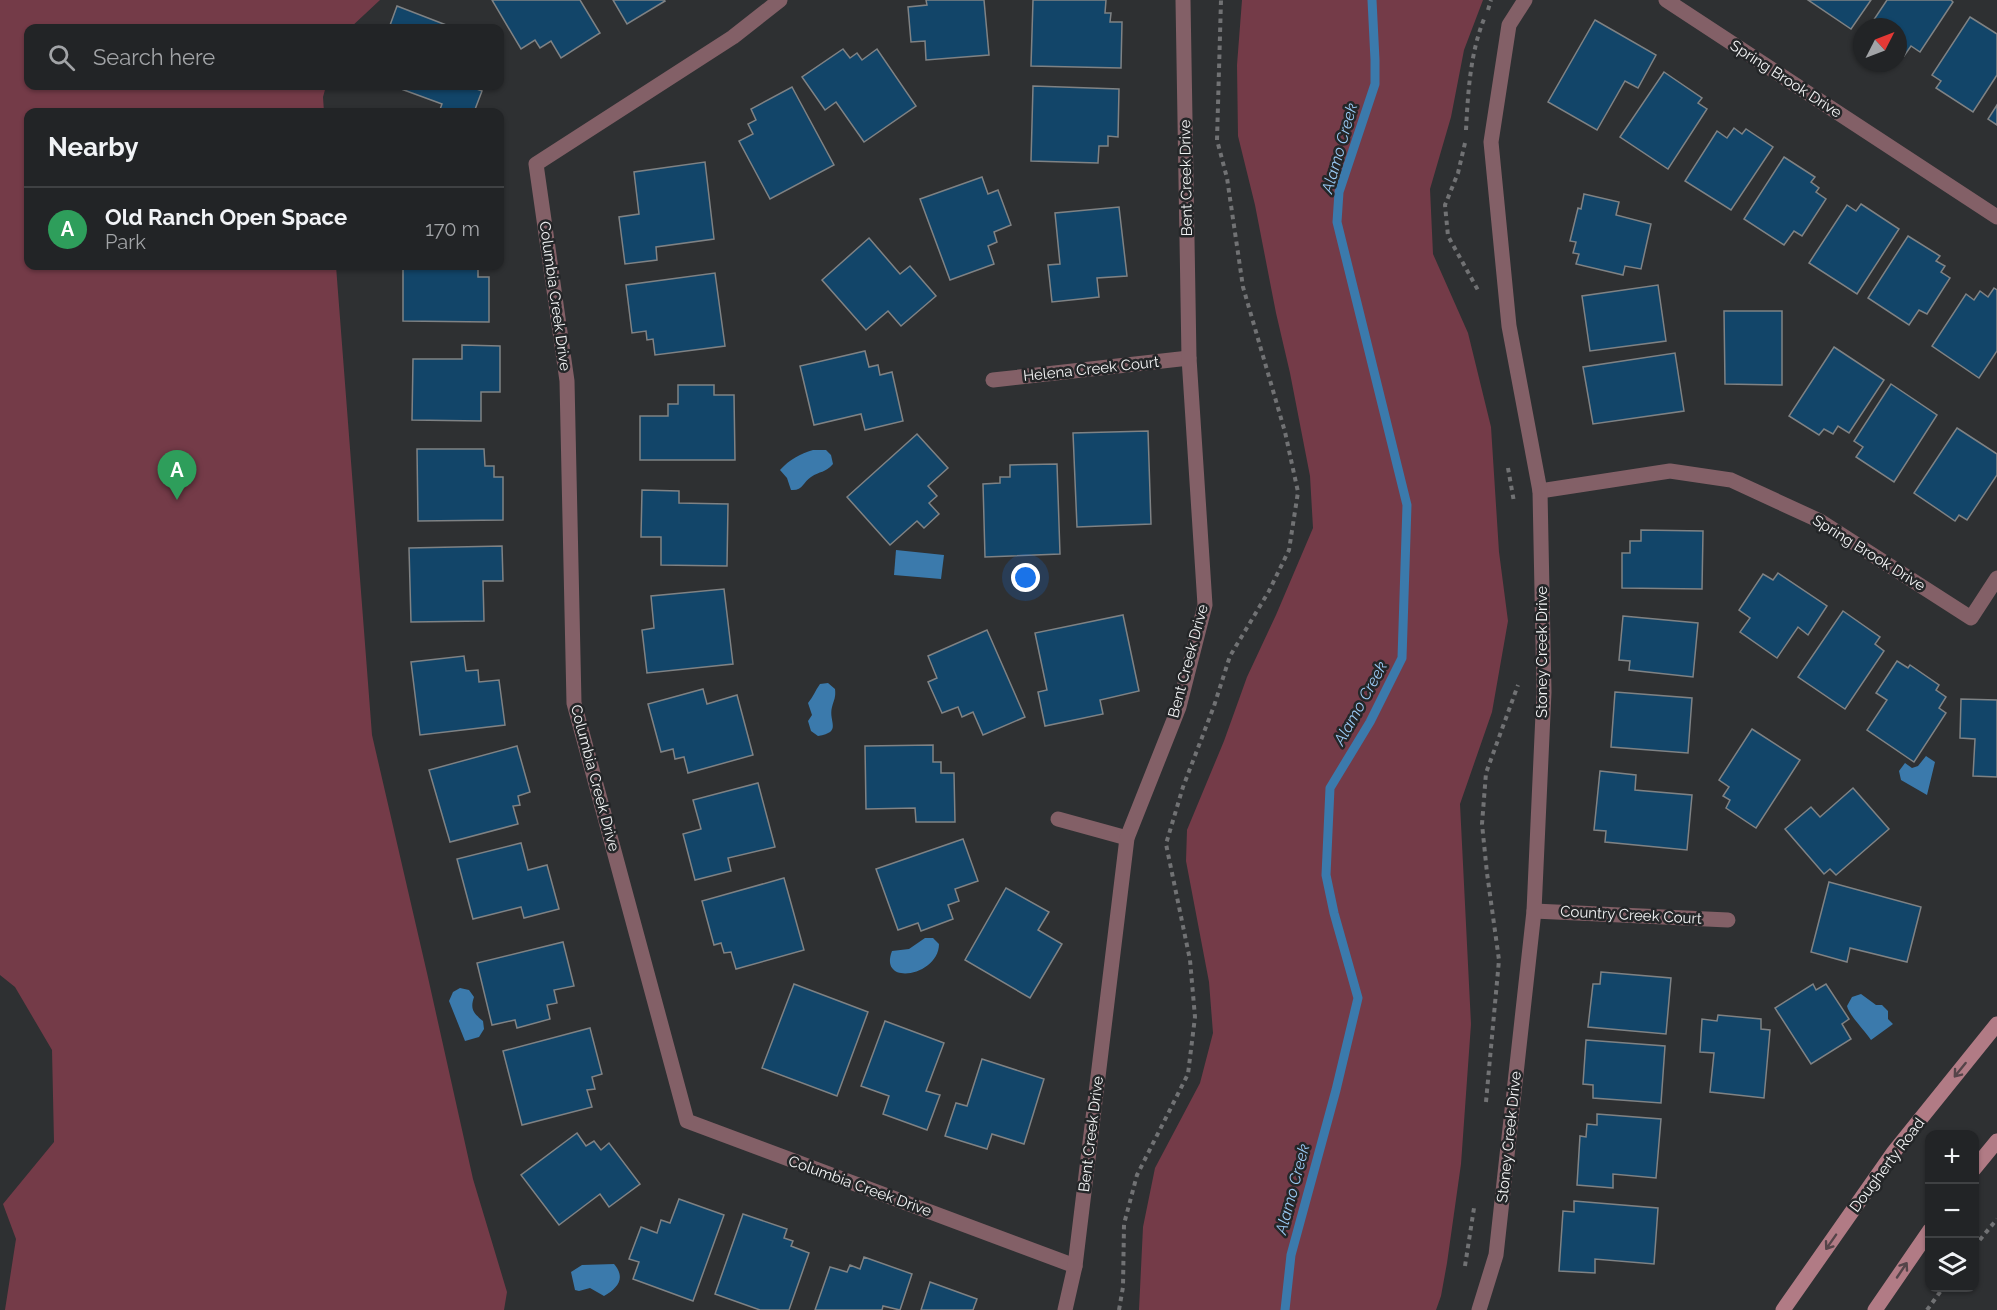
<!DOCTYPE html>
<html lang="en">
<head>
<meta charset="utf-8">
<style>
	:root { --surface:#222426; --page:#2e3032; --text:#f1f3f6; --muted:#a2a4a7; --line:#3f4143; --accent:#f29aac }
	body { margin:0; font-family:Raleway,sans-serif; background:var(--page); color:var(--text) }
	.controls { position:absolute; right:18px; bottom:18px; display:grid; overflow:hidden; border-radius:12px; box-shadow:0 2px 4px #0004 }
	.controls button { width:54px; height:54px; display:grid; place-items:center; padding:0; border:0; border-bottom:2px solid var(--line); background:var(--surface); color:var(--text); font:30px sans-serif }
	.compass { position:absolute; left:1853px; top:18px; width:54px; height:54px; border-radius:50%; background:var(--surface); box-shadow:0 2px 4px #0004; rotate:48deg }
	.you { position:absolute; left:1026px; top:578px; width:21px; height:21px; margin:-15px; border:4px solid #fff; border-radius:50%; background:#1a73e8; box-shadow:0 0 0 9px #1a73e833 }
	.badge { display:grid; place-items:center; width:39px; height:39px; border-radius:50%; background:var(--accent); color:#fff; font-size:20px; font-weight:700 }
	.pin { position:absolute; translate:-50% -50px; filter:drop-shadow(0 2px 3px #0008) }
	.pin::after { content:''; position:absolute; top:32px; width:21px; height:18px; background:inherit; clip-path:polygon(0 0,100% 0,50% 100%) }
	.list { margin:0; padding:0; list-style:none }
	h2 { display:flex; justify-content:space-between; align-items:center; height:78px; margin:0; padding:0 24px; font-size:26px }
	h2 small { font-size:20px; font-weight:400; color:var(--muted) }
	.list li { display:grid; grid-template-columns:39px 1fr auto; gap:18px; align-items:center; box-sizing:border-box; height:84px; padding:0 24px; border-top:2px solid var(--line) }
	.list b { display:block; font-size:22px; white-space:nowrap }
	.list p { margin:0; font-size:20px; white-space:nowrap; color:var(--muted) }
	.list em { font-size:20px; font-style:normal; color:var(--muted) }
	.icon { flex:none; width:33px; height:33px; fill:none; stroke:currentColor; stroke-width:2; stroke-linecap:round; stroke-linejoin:round }
	.map { position:relative; flex:none; width:1997px; height:1310px; overflow:hidden }
	.search { position:absolute; background:var(--surface); box-shadow:0 2px 4px #0004; left:24px; top:24px; width:480px; height:66px; display:flex; align-items:center; gap:15px; box-sizing:border-box; padding:0 21px; border-radius:12px; color:var(--muted); font-size:22px }
	.panel { position:absolute; background:var(--surface); box-shadow:0 2px 4px #0004; left:24px; top:108px; width:480px; height:162px; border-radius:12px }
	.map>svg:first-child { display:block }
	.green { fill:#743b48 }
	.water { fill:#3b7aac }
	.lines { fill:none; stroke-linecap:round; stroke-linejoin:round }
	.stream { stroke:#3b7aac; stroke-width:9 }
	.building { fill:#124569; stroke:#7f8284; stroke-width:1.5 }
	.path { stroke:#717274; stroke-width:4; stroke-dasharray:4.5 4.5; stroke-linecap:butt }
	.minor { stroke:#836067; stroke-width:15 }
	.secondary { stroke:#b17b85; stroke-width:15 }
	.oneway { stroke:#554449 }
	.labels { text-anchor:middle; stroke-width:5; stroke-linejoin:round; paint-order:stroke }
	.street-label { font-size:15px; fill:#f3f4f5; stroke:#242628 }
	.water-label { font-size:16px; font-style:italic; fill:#9acbf5; stroke:#242628 }
</style>
</head>
<body>
<div class="map">
<svg width="1997" height="1310" viewBox="0 0 1997 1310">
	<rect width="100%" height="100%" fill="#2e3032"/>
	<g class="green">
		<path d="M 0,0 L 380,0 L 350,28 L 28,28 L 28,86 L 326,86 L 323,97 L 324,112 L 28,112 L 28,266 L 336,266 L 372,735 L 427,973 L 473,1179 L 507,1292 L 504,1310 L 5,1310 L 16,1239 L 3,1204 L 54,1142 L 52,1050 L 15,987 L 0,975 Z"/>
		<path d="M 1242,0 L 1483,0 L 1464,50 L 1451,117 L 1430,189 L 1433,254 L 1468,333 L 1491,427 L 1499,552 L 1508,621 L 1492,712 L 1460,804 L 1471,1024 L 1461,1164 L 1447,1263 L 1441,1296 L 1436,1310 L 1139,1310 L 1143,1227 L 1155,1168 L 1200,1083 L 1213,1033 L 1209,982 L 1186,861 L 1187,830 L 1224,741 L 1247,677 L 1276,615 L 1313,528 L 1310,476 L 1290,373 L 1276,313 L 1255,205 L 1238,136 L 1237,65 Z"/>
	</g>
	<g class="water">
		<path d="M 813,450 L 826,450 L 831,455 L 833,464 C 825,473 820,471 811,477 C 803,482 803,491 791,490 L 787,478 L 780,470 C 790,459 800,454 813,450 Z"/>
		<path d="M 896,550 L 944,555 L 941,579 L 894,575 Z"/>
		<path d="M 828,683 L 835,689 C 836,697 834,700 832,707 C 828,722 843,732 818,736 L 811,731 L 808,721 L 812,715 L 808,703 C 813,697 815,691 820,684 Z"/>
		<path d="M 1926,756 L 1935,762 L 1927,795 L 1901,780 L 1899,771 L 1905,763 L 1912,768 L 1918,766 Z"/>
		<path d="M 925,938 L 933,938 L 939,944 C 939,976 878,987 892,951 L 909,949 Z"/>
		<path d="M 460,988 L 469,990 L 474,997 C 470,1009 473,1013 483,1021 L 484,1029 L 479,1037 L 465,1041 L 449,1001 L 453,992 Z"/>
		<path d="M 1861,994 L 1876,1005 L 1882,1005 L 1888,1011 L 1888,1019 L 1893,1024 L 1871,1040 C 1865,1031 1849,1015 1847,1006 L 1852,997 Z"/>
		<path d="M 614,1264 C 626,1278 618,1288 604,1296 L 590,1288 L 579,1291 L 575,1290 L 571,1272 L 582,1265 Z"/>
	</g>
	<g class="lines">
		<path class="stream" d="M 1285,1310 L 1291,1255 L 1336,1090 L 1358,998 L 1334,913 L 1326,875 L 1330,788 L 1370,722 L 1402,658 L 1407,505 L 1337,222 L 1339,192 L 1375,84 L 1375,60 L 1372,0"/>
	</g>
	<g class="building">
		<path d="M 492,0 L 580,0 L 600,33 L 561,58 L 551,41 L 540,48 L 535,40 L 521,49 Z"/>
		<path d="M 613,0 L 664,0 L 665,1 L 627,24 Z"/>
		<path d="M 926,0 L 984,0 L 989,55 L 926,60 L 925,41 L 911,42 L 908,7 L 927,5 Z"/>
		<path d="M 1033,0 L 1106,0 L 1105,13 L 1111,13 L 1110,22 L 1122,22 L 1121,68 L 1031,66 Z"/>
		<path d="M 1808,0 L 1871,0 L 1851,29 Z"/>
		<path d="M 1887,0 L 1951,0 L 1953,2 L 1920,52 L 1911,46 L 1904,56 L 1898,53 L 1898,27 L 1869,27 Z"/>
		<path d="M 397,6 L 454,28 L 389,28 Z"/>
		<path d="M 1970,17 L 1997,34 L 1997,75 L 1973,112 L 1936,88 L 1941,81 L 1932,75 Z"/>
		<path d="M 1595,20 L 1656,55 L 1638,88 L 1625,81 L 1597,130 L 1548,102 Z"/>
		<path d="M 843,49 L 850,58 L 857,53 L 862,60 L 877,49 L 916,106 L 864,142 L 836,102 L 825,110 L 802,77 Z"/>
		<path d="M 1664,72 L 1702,98 L 1698,103 L 1707,109 L 1668,169 L 1620,137 Z"/>
		<path d="M 393,86 L 469,86 L 482,91 L 474,112 L 439,112 L 442,104 Z"/>
		<path d="M 1033,86 L 1119,89 L 1118,137 L 1108,136 L 1108,146 L 1099,146 L 1098,163 L 1031,161 Z"/>
		<path d="M 792,87 L 834,165 L 770,199 L 739,141 L 753,134 L 748,124 L 756,120 L 751,109 Z"/>
		<path d="M 1997,105 L 1997,125 L 1988,119 Z"/>
		<path d="M 1734,128 L 1742,134 L 1746,129 L 1773,147 L 1731,210 L 1685,181 L 1717,131 L 1727,138 Z"/>
		<path d="M 1784,157 L 1815,177 L 1811,182 L 1819,188 L 1816,192 L 1826,199 L 1802,236 L 1794,231 L 1784,245 L 1744,219 Z"/>
		<path d="M 705,162 L 714,239 L 656,247 L 657,260 L 625,264 L 619,217 L 639,214 L 634,172 Z"/>
		<path d="M 982,177 L 988,194 L 998,190 L 1011,225 L 994,232 L 997,242 L 988,246 L 994,264 L 950,280 L 920,199 Z"/>
		<path d="M 1584,194 L 1619,202 L 1616,215 L 1651,224 L 1641,269 L 1625,266 L 1623,275 L 1576,264 L 1579,254 L 1573,253 L 1576,242 L 1570,241 L 1578,208 L 1581,209 Z"/>
		<path d="M 1861,204 L 1899,229 L 1857,294 L 1809,263 L 1847,205 L 1856,211 Z"/>
		<path d="M 1119,207 L 1127,276 L 1097,278 L 1099,297 L 1052,302 L 1048,265 L 1060,264 L 1055,213 Z"/>
		<path d="M 1908,236 L 1940,256 L 1936,261 L 1945,266 L 1941,272 L 1950,278 L 1927,314 L 1919,310 L 1909,325 L 1868,298 Z"/>
		<path d="M 869,238 L 900,274 L 910,266 L 936,296 L 901,326 L 888,311 L 866,330 L 822,280 Z"/>
		<path d="M 403,266 L 471,266 L 471,267 L 478,267 L 478,277 L 489,277 L 489,322 L 403,321 Z"/>
		<path d="M 715,273 L 725,346 L 655,355 L 653,339 L 647,340 L 646,331 L 632,333 L 626,285 Z"/>
		<path d="M 1658,285 L 1666,341 L 1590,351 L 1582,296 Z"/>
		<path d="M 1994,288 L 1997,290 L 1997,351 L 1979,378 L 1932,346 L 1966,294 L 1974,300 L 1980,291 L 1988,297 Z"/>
		<path d="M 1724,311 L 1782,311 L 1782,385 L 1725,384 Z"/>
		<path d="M 462,345 L 500,346 L 500,392 L 481,392 L 481,421 L 412,420 L 413,359 L 462,359 Z"/>
		<path d="M 1834,347 L 1884,380 L 1849,433 L 1838,426 L 1833,434 L 1824,429 L 1819,435 L 1789,416 Z"/>
		<path d="M 865,351 L 869,367 L 878,365 L 880,375 L 892,372 L 903,421 L 865,430 L 861,414 L 814,425 L 800,366 Z"/>
		<path d="M 1675,353 L 1684,411 L 1593,424 L 1583,367 Z"/>
		<path d="M 1891,384 L 1937,415 L 1894,482 L 1856,457 L 1863,447 L 1854,441 Z"/>
		<path d="M 678,385 L 714,385 L 714,395 L 734,395 L 735,460 L 640,460 L 640,416 L 668,416 L 668,404 L 678,404 Z"/>
		<path d="M 1957,428 L 1997,454 L 1997,475 L 1967,520 L 1959,515 L 1955,521 L 1914,493 Z"/>
		<path d="M 1148,431 L 1151,524 L 1077,527 L 1073,433 Z"/>
		<path d="M 917,434 L 948,468 L 928,486 L 937,496 L 929,503 L 939,514 L 924,528 L 917,521 L 890,545 L 847,497 Z"/>
		<path d="M 417,449 L 484,449 L 485,466 L 494,466 L 494,477 L 503,477 L 503,520 L 418,521 Z"/>
		<path d="M 1057,464 L 1060,554 L 985,557 L 983,484 L 1000,483 L 1000,477 L 1010,477 L 1010,465 Z"/>
		<path d="M 642,490 L 679,491 L 679,503 L 728,504 L 727,566 L 661,565 L 661,537 L 641,537 Z"/>
		<path d="M 1641,530 L 1703,531 L 1702,589 L 1622,588 L 1622,553 L 1630,553 L 1630,541 L 1641,541 Z"/>
		<path d="M 502,546 L 503,581 L 483,581 L 484,621 L 411,622 L 409,548 Z"/>
		<path d="M 1778,573 L 1827,606 L 1808,635 L 1798,627 L 1777,658 L 1740,632 L 1750,618 L 1739,610 L 1763,574 L 1773,580 Z"/>
		<path d="M 724,589 L 733,664 L 647,673 L 642,630 L 654,628 L 651,596 Z"/>
		<path d="M 1843,611 L 1880,637 L 1875,644 L 1884,651 L 1845,709 L 1798,677 Z"/>
		<path d="M 1123,615 L 1139,691 L 1100,700 L 1103,714 L 1045,726 L 1038,692 L 1047,690 L 1035,633 Z"/>
		<path d="M 1623,616 L 1698,623 L 1693,677 L 1629,670 L 1630,661 L 1619,660 Z"/>
		<path d="M 987,630 L 1025,717 L 983,735 L 973,712 L 962,717 L 958,707 L 942,713 L 928,682 L 937,678 L 928,656 Z"/>
		<path d="M 464,656 L 466,671 L 478,670 L 479,682 L 499,680 L 505,725 L 420,735 L 411,662 Z"/>
		<path d="M 1897,661 L 1908,668 L 1910,665 L 1939,685 L 1936,690 L 1946,697 L 1939,708 L 1946,713 L 1914,762 L 1867,730 L 1887,700 L 1876,693 Z"/>
		<path d="M 703,689 L 707,704 L 737,695 L 753,755 L 688,773 L 684,757 L 675,759 L 673,749 L 661,752 L 648,704 Z"/>
		<path d="M 1615,692 L 1692,698 L 1688,753 L 1611,747 Z"/>
		<path d="M 1961,699 L 1997,700 L 1997,777 L 1973,776 L 1975,739 L 1960,738 Z"/>
		<path d="M 1752,729 L 1800,760 L 1756,828 L 1726,808 L 1730,800 L 1723,796 L 1729,787 L 1719,780 Z"/>
		<path d="M 933,745 L 933,762 L 941,762 L 941,773 L 954,773 L 955,822 L 916,822 L 915,808 L 866,809 L 865,746 Z"/>
		<path d="M 517,746 L 530,792 L 518,796 L 520,805 L 513,806 L 518,824 L 450,842 L 429,770 Z"/>
		<path d="M 1600,771 L 1636,775 L 1635,790 L 1692,795 L 1687,850 L 1605,842 L 1606,831 L 1594,830 Z"/>
		<path d="M 758,783 L 775,847 L 728,858 L 731,871 L 695,880 L 683,834 L 701,829 L 693,800 Z"/>
		<path d="M 1853,788 L 1889,829 L 1836,875 L 1830,869 L 1824,874 L 1785,829 L 1811,807 L 1820,817 Z"/>
		<path d="M 963,839 L 978,881 L 955,889 L 959,901 L 948,905 L 953,919 L 921,931 L 918,923 L 898,930 L 876,869 Z"/>
		<path d="M 521,843 L 528,870 L 547,865 L 559,909 L 524,918 L 521,907 L 473,919 L 457,859 Z"/>
		<path d="M 784,878 L 804,950 L 736,969 L 731,952 L 724,953 L 721,943 L 714,945 L 702,901 Z"/>
		<path d="M 1829,882 L 1921,907 L 1907,962 L 1850,948 L 1847,962 L 1811,952 Z"/>
		<path d="M 1006,888 L 1049,912 L 1038,930 L 1062,944 L 1030,998 L 965,960 Z"/>
		<path d="M 563,942 L 574,986 L 554,990 L 557,1003 L 547,1005 L 550,1019 L 517,1028 L 515,1020 L 492,1025 L 477,963 Z"/>
		<path d="M 1601,972 L 1671,978 L 1666,1034 L 1588,1027 L 1593,984 L 1600,984 Z"/>
		<path d="M 794,984 L 868,1012 L 837,1096 L 762,1068 Z"/>
		<path d="M 1813,984 L 1816,990 L 1826,984 L 1849,1019 L 1842,1024 L 1851,1039 L 1811,1064 L 1775,1008 Z"/>
		<path d="M 1718,1015 L 1761,1019 L 1761,1029 L 1770,1030 L 1764,1098 L 1710,1092 L 1714,1053 L 1700,1052 L 1702,1019 L 1717,1021 Z"/>
		<path d="M 885,1021 L 944,1043 L 926,1091 L 940,1095 L 927,1130 L 883,1114 L 889,1096 L 861,1086 Z"/>
		<path d="M 590,1028 L 602,1074 L 592,1077 L 595,1089 L 587,1090 L 592,1107 L 522,1125 L 503,1051 Z"/>
		<path d="M 1586,1040 L 1665,1046 L 1661,1103 L 1593,1098 L 1593,1085 L 1583,1084 Z"/>
		<path d="M 982,1059 L 1044,1079 L 1024,1144 L 992,1134 L 987,1149 L 945,1136 L 956,1103 L 967,1106 Z"/>
		<path d="M 1597,1114 L 1661,1119 L 1656,1178 L 1613,1174 L 1613,1188 L 1577,1185 L 1580,1136 L 1586,1137 L 1587,1124 L 1597,1125 Z"/>
		<path d="M 577,1133 L 586,1146 L 594,1141 L 601,1150 L 609,1143 L 640,1184 L 609,1207 L 600,1194 L 559,1225 L 521,1175 Z"/>
		<path d="M 679,1199 L 724,1215 L 693,1301 L 633,1279 L 639,1262 L 629,1259 L 641,1227 L 657,1233 L 661,1220 L 670,1223 Z"/>
		<path d="M 1574,1201 L 1658,1208 L 1654,1264 L 1595,1259 L 1595,1273 L 1559,1271 L 1563,1211 L 1574,1212 Z"/>
		<path d="M 743,1214 L 787,1229 L 784,1238 L 793,1241 L 791,1246 L 809,1253 L 789,1310 L 760,1310 L 715,1294 Z"/>
		<path d="M 864,1257 L 912,1274 L 900,1310 L 883,1306 L 882,1310 L 815,1310 L 830,1267 L 847,1272 L 850,1265 L 860,1269 Z"/>
		<path d="M 930,1282 L 977,1299 L 973,1310 L 921,1310 Z"/>
	</g>
	<g class="lines">
		<g class="path">
			<path d="M 1488,10 L 1491,0"/>
			<path d="M 1466,130 C 1468,93 1470,54 1484,19"/>
			<path d="M 1465,143 L 1458,173 L 1445,205 L 1448,236 L 1479,292"/>
			<path d="M 1508,468 L 1514,502"/>
			<path d="M 1486,1102 L 1499,960 L 1487,873 L 1482,824 L 1486,773 L 1518,685"/>
			<path d="M 1974,1247 L 1997,1219"/>
			<path d="M 1465,1266 L 1474,1208"/>
			<path d="M 1119,1310 L 1123,1287 L 1124,1224 L 1137,1175 L 1188,1074 L 1195,1017 L 1190,960 L 1166,844 L 1183,787 L 1214,706 L 1230,656 L 1269,591 L 1289,550 L 1298,492 L 1285,432 L 1243,287 L 1227,178 L 1217,140 L 1221,0"/>
			<path d="M 1927,1310 L 1943,1288"/>
		</g>
		<g class="minor">
			<path d="M 780,0 L 733,37 L 536,164 L 567,381 L 574,703 L 687,1121 L 1075,1266"/>
			<path d="M 1666,0 L 1997,217"/>
			<path d="M 993,380 L 1189,358"/>
			<path d="M 1540,491 L 1670,471 L 1731,480 L 1820,521 L 1971,618 L 1997,578"/>
			<path d="M 1058,819 L 1127,838"/>
			<path d="M 1534,911 L 1728,920"/>
			<path d="M 1065,1310 L 1075,1266 L 1127,838 L 1179,707 L 1205,605 L 1189,358 L 1183,0"/>
			<path d="M 1479,1310 L 1496,1255 L 1534,911 L 1544,692 L 1540,491 L 1509,326 L 1491,142 L 1509,25 L 1525,0"/>
		</g>
		<g class="secondary">
			<path d="M 1974,1169 L 1997,1141"/>
			<path d="M 1783,1310 L 1893,1153 L 1997,1024"/>
			<path d="M 1875,1310 L 1930,1230"/>
		</g>
	</g>
	<defs><path id="oneway-shaft" d="M-6 0H5M1.5-3L5.5 0L1.5 3" fill="none" stroke-width="1.6" stroke-linecap="round" stroke-linejoin="round" transform="scale(1.5)"/></defs>
	<g class="oneway">
		<use href="#oneway-shaft" transform="translate(1960 1070) rotate(129)"/>
		<use href="#oneway-shaft" transform="translate(1831 1242) rotate(125)"/>
		<use href="#oneway-shaft" transform="translate(1902 1270) rotate(-56)"/>
	</g>
	<g class="labels">
		<g class="street-label">
			<text transform="translate(1786 79) rotate(33)" y="5">Spring Brook Drive</text>
			<text transform="translate(1186 178) rotate(-91)" y="5">Bent Creek Drive</text>
			<text transform="translate(555 296) rotate(82)" y="5">Columbia Creek Drive</text>
			<text transform="translate(1091 369) rotate(-6)" y="5">Helena Creek Court</text>
			<text transform="translate(1869 553) rotate(32)" y="5">Spring Brook Drive</text>
			<text transform="translate(1542 652) rotate(-90)" y="5">Stoney Creek Drive</text>
			<text transform="translate(1188 661) rotate(-75)" y="5">Bent Creek Drive</text>
			<text transform="translate(595 778) rotate(75)" y="5">Columbia Creek Drive</text>
			<text transform="translate(1631 915) rotate(3)" y="5">Country Creek Court</text>
			<text transform="translate(1091 1134) rotate(-83)" y="5">Bent Creek Drive</text>
			<text transform="translate(1509 1137) rotate(-84)" y="5">Stoney Creek Drive</text>
			<text transform="translate(1887 1165) rotate(-53)" y="5">Dougherty Road</text>
			<text transform="translate(860 1186) rotate(20)" y="5">Columbia Creek Drive</text>
		</g>
		<g class="water-label">
			<text transform="translate(1339 148) rotate(-74)" y="6">Alamo Creek</text>
			<text transform="translate(1360 703) rotate(-61)" y="6">Alamo Creek</text>
			<text transform="translate(1292 1189) rotate(-75)" y="6">Alamo Creek</text>
		</g>
	</g>
</svg>
<div class="controls">
<button>+</button>
<button>−</button>
<button><svg class="icon" aria-label="layers" viewBox="0 0 24 24"><path d="M12 4l9 5-9 5-9-5zM3 14l9 5 9-5"/></svg></button>
</div>
<svg class="compass" viewBox="-18 -18 36 36"><path d="M0-13l5 13h-10z" fill="#e53935"/><path d="M0 13l5-13h-10z" fill="#a2a4a7"/></svg>
<div class="you"></div>
<div class="pin badge" style="left:177px;top:500px;background:#2e9e5b">A</div>
<div class="search"><svg class="icon" aria-label="search" viewBox="0 0 24 24"><circle cx="10" cy="10" r="6"/><path d="M15 15l6 6"/></svg>Search here</div>
<section class="panel">
<h2>Nearby<small></small></h2>
<ul class="list">
<li><span class="badge" style="background:#2e9e5b">A</span><div><b>Old Ranch Open Space</b><p>Park</p></div><em>170 m</em></li>
</ul>
</section>
</div>
</body>
</html>
